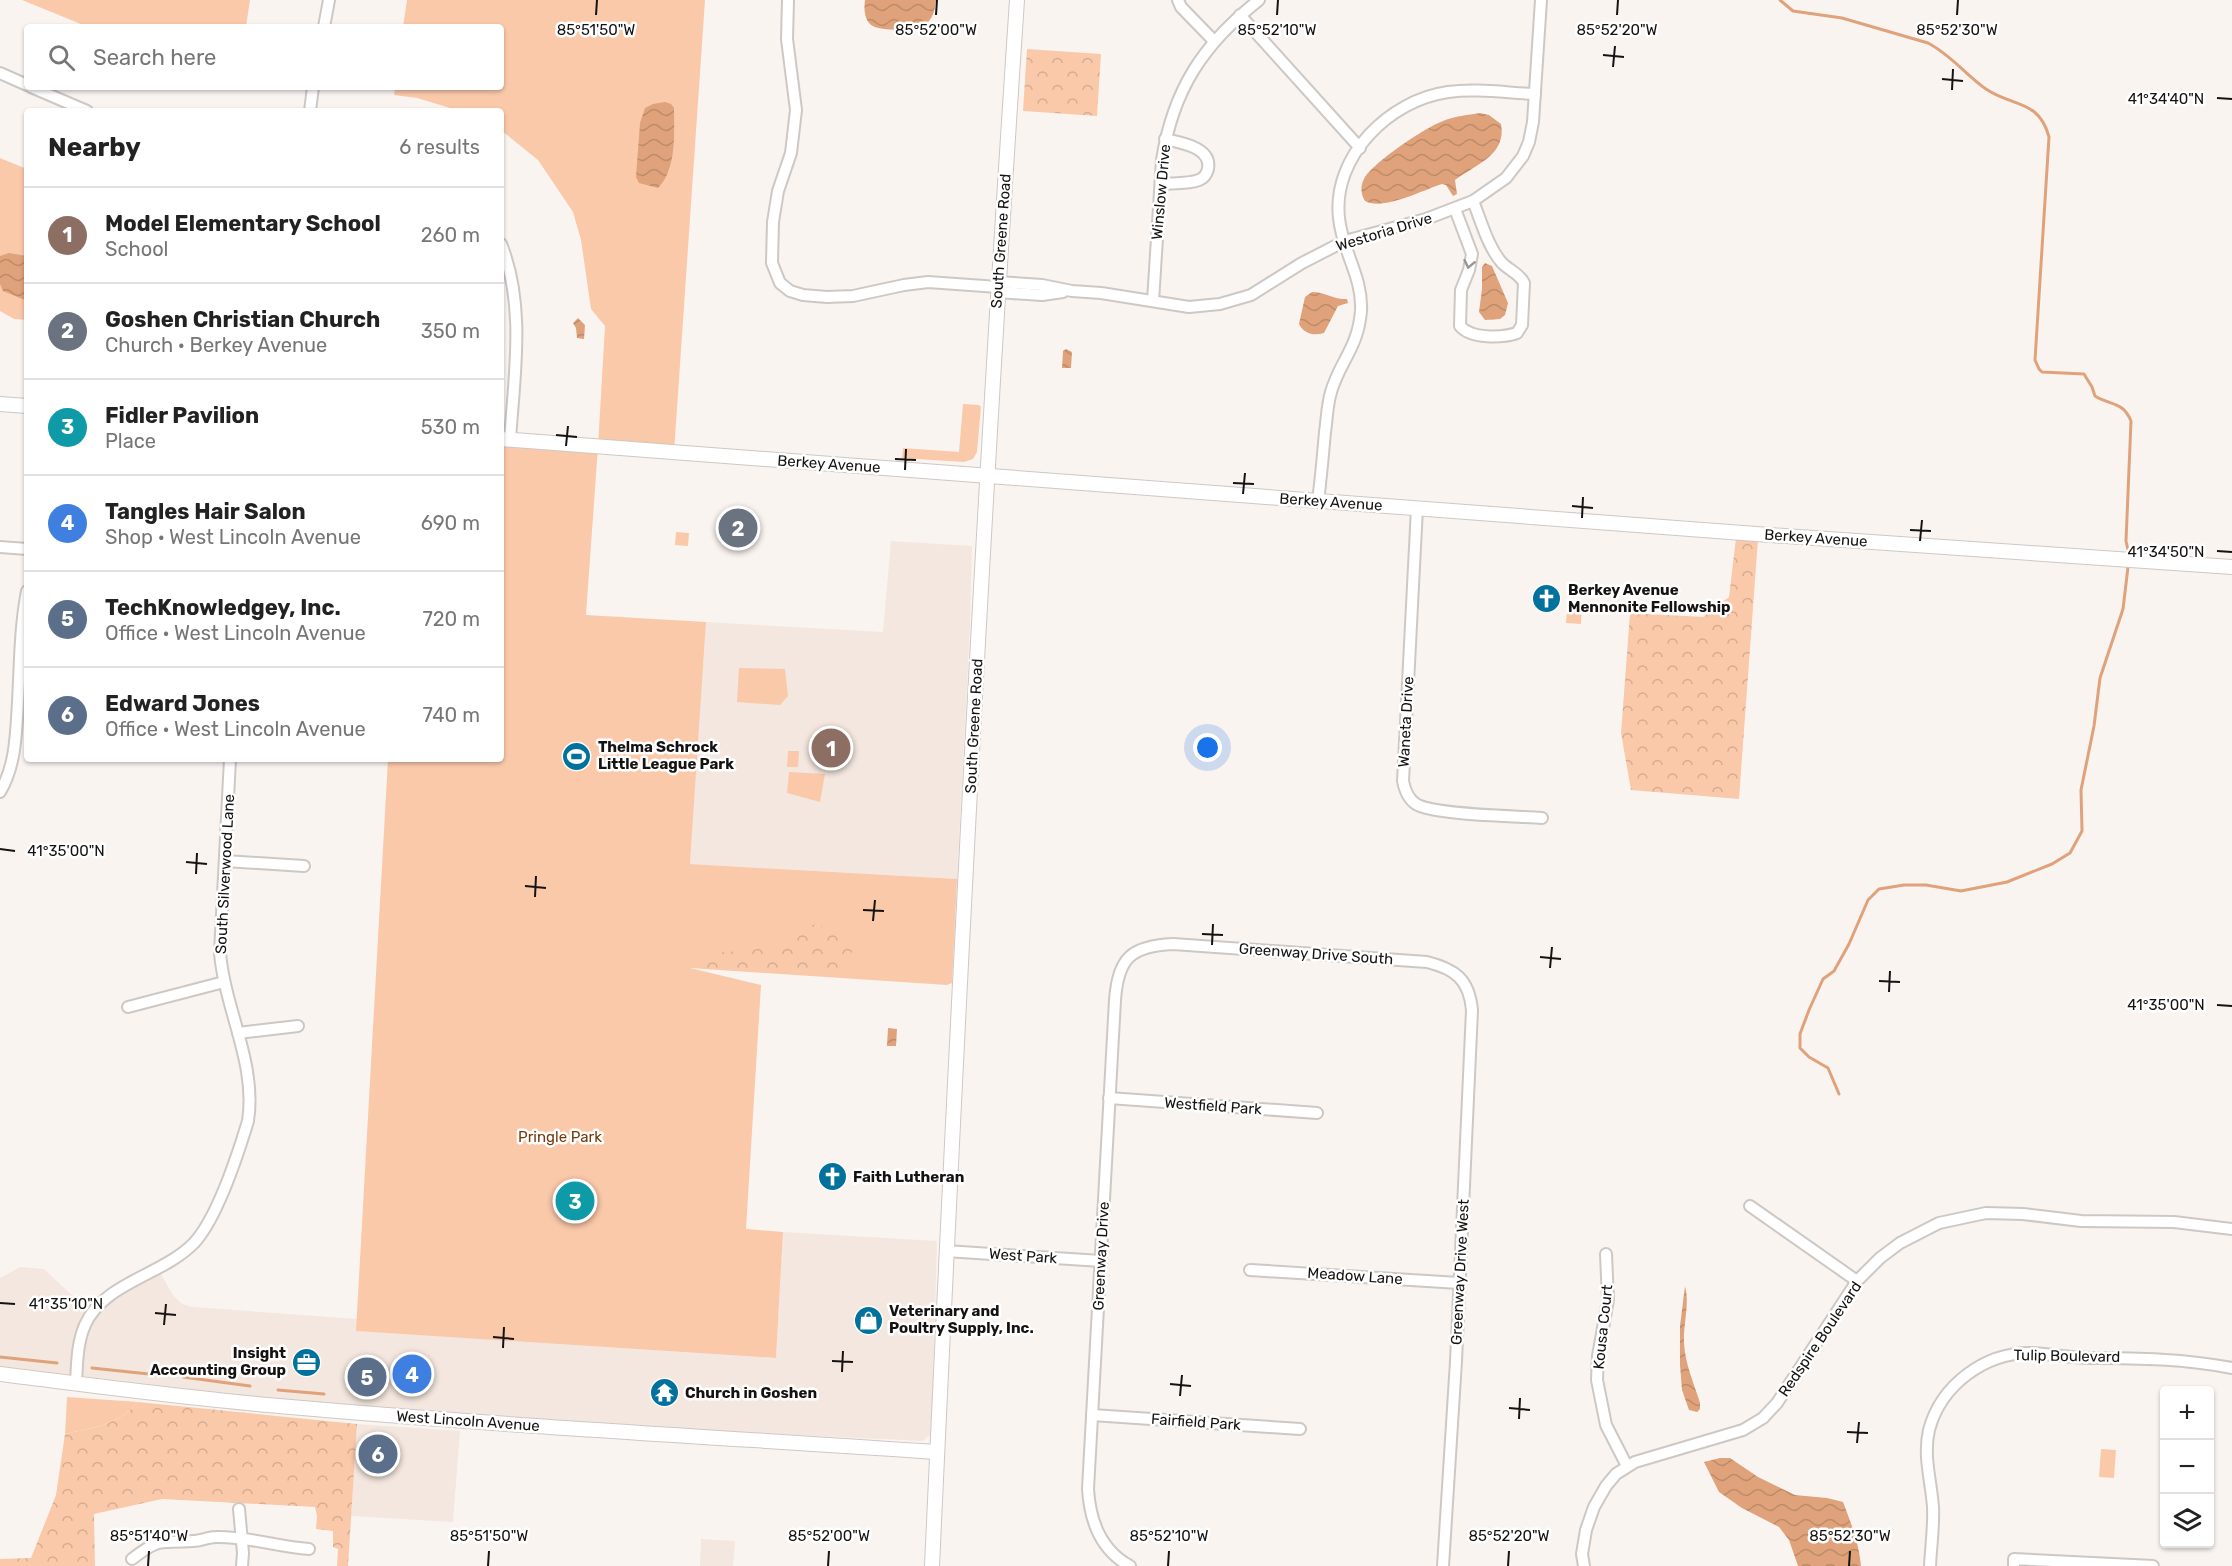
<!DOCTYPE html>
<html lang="en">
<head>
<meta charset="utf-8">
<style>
	:root { --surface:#fff; --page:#f6f6f6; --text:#222; --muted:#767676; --line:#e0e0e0; --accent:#ea580c }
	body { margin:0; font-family:Rubik,sans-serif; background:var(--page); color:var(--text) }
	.controls { position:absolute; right:18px; bottom:18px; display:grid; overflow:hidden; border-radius:6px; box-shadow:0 2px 4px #0004 }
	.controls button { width:54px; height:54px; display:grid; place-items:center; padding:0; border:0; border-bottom:2px solid var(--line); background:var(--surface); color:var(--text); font:30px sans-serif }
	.you { position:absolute; left:1208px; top:748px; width:21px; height:21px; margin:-15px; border:4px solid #fff; border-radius:50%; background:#1a73e8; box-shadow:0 0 0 9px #1a73e833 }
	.badge { display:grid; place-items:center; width:39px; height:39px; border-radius:50%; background:var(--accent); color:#fff; font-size:20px; font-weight:700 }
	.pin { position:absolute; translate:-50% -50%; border:3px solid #fff; box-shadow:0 2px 6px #0006 }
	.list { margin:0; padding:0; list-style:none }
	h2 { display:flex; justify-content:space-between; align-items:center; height:78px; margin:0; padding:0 24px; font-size:26px }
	h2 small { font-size:20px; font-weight:400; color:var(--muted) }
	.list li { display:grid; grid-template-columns:39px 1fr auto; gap:18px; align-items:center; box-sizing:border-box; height:96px; padding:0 24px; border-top:2px solid var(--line) }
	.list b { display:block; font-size:22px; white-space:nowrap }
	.list p { margin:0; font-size:20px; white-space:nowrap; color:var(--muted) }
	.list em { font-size:20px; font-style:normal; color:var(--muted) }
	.icon { flex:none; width:33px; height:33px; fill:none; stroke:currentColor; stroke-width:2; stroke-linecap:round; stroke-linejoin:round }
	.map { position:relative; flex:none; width:2232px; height:1566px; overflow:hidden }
	.search { position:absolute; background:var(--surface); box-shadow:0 2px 4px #0004; left:24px; top:24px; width:480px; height:66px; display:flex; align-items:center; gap:15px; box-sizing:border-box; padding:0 21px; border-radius:6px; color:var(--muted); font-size:22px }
	.panel { position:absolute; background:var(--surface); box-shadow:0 2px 4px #0004; left:24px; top:108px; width:480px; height:654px; border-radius:6px }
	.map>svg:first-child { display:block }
	.built { fill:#f4e7df }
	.green { fill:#fac9aa }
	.forest { fill:url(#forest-crowns) }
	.water { fill:url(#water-waves) }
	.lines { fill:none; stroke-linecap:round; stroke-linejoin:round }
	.stream { stroke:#dfa27a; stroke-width:3 }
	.minor-casing { stroke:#cec8c5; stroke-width:14 }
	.tertiary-casing { stroke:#cec8c5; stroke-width:16 }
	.minor { stroke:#fff; stroke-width:10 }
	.tertiary { stroke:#fff; stroke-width:14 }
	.oneway { stroke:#969594 }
	.ticks { fill:none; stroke:#151312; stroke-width:2 }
	.labels { text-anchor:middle; stroke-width:5; stroke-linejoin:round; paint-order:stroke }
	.street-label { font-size:15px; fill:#151312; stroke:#fff }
	.poi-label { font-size:15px; font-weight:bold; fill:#151312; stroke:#fff; text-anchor:start }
	.park-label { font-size:15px; fill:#733a0c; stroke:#fff }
	.ticks-label { font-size:15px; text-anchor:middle; fill:#151312; stroke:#fff; stroke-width:5; stroke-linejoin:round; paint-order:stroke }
</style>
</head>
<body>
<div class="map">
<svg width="2232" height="1566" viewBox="0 0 2232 1566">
	<defs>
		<pattern id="forest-crowns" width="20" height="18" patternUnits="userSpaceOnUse" patternTransform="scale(1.5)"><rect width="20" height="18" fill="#fac9aa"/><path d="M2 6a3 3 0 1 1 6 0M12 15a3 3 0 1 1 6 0" fill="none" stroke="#d5ac91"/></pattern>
		<pattern id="water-waves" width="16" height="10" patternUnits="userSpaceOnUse" patternTransform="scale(1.5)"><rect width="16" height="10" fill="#dfa27a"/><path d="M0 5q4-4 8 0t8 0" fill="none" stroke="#be8b68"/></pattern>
	</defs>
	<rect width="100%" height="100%" fill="#faf4f1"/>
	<g class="built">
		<path d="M 891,541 L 972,546 L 970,627 L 957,879 L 690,864 L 706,622 L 883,632 Z"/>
		<path d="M 783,1232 L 937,1241 L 932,1429 L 931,1434 L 923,1441 L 670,1429 L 296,1402 L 0,1366 L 0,1278 L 20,1267 L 44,1269 L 91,1313 L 158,1269 L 173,1295 L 182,1304 L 193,1307 L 357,1319 L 357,1331 L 776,1358 Z"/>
		<path d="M 357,1424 L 460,1431 L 453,1522 L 351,1516 Z"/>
		<path d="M 701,1539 L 735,1541 L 733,1566 L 700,1566 Z"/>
	</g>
	<g class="green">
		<path d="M 22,0 L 250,0 L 246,27 L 88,27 Z"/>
		<path d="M 407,0 L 705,0 L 674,452 L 598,447 L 586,615 L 706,622 L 690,864 L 957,879 L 952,983 L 947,985 L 690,968 L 761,985 L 746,1229 L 783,1232 L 776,1358 L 356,1331 L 388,759 L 501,759 L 501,439 L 598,446 L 605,326 L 591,309 L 581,240 L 573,212 L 538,160 L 501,130 L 501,111 L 460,111 L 417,98 L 394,95 L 395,87 L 501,87 L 501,27 L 403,27 Z"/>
		<path d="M 0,158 L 27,169 L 27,320 L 14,319 L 0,311 Z"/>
		<path d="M 963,404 L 979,405 L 981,407 L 977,452 L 973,459 L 964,462 L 902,458 L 903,448 L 959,452 Z"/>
		<path d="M 676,532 L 689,533 L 688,546 L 675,545 Z"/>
		<path d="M 1568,601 L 1582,602 L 1581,624 L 1566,623 Z"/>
		<path d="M 739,668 L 785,669 L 788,696 L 780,705 L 737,702 Z"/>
		<path d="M 788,751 L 799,751 L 798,767 L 787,767 Z"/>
		<path d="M 789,772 L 825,774 L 820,802 L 787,793 Z"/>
		<path d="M 67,1397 L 138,1402 C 116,1426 95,1427 65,1434 Z"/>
		<path d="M 2101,1449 L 2116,1450 L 2114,1478 L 2099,1477 Z"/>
	</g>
	<g class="forest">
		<path d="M 1027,49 L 1101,54 L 1097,116 L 1023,111 Z"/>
		<path d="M 1736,538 L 1758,539 L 1739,799 L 1631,790 L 1621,733 L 1630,613 L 1703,617 L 1729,597 Z"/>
		<path d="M 817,924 L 843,937 L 853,947 L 851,955 L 845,958 L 843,967 L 832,976 L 707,968 L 704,963 L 708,956 L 713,953 C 752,949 781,952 812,925 Z"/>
		<path d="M 138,1402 L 357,1424 L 348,1566 L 337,1566 L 338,1549 L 333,1547 L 333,1531 L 316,1529 L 317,1516 L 315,1507 L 162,1499 L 94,1514 L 95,1566 L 0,1566 L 0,1559 L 31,1558 L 56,1495 L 65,1434 C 95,1427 116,1426 138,1402 Z"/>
	</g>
	<g class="water">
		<path d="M 865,0 L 936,0 C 935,8 934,16 928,22 C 920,31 876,33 869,23 C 864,17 864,7 865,0 Z"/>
		<path d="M 665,102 L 671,104 L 674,108 C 674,133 677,169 658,188 L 639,183 L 636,177 L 640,123 L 645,108 L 653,104 Z"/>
		<path d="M 1480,113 L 1489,115 L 1501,124 C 1507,155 1475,165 1455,180 L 1457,194 L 1453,196 L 1446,185 L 1442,184 C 1423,190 1383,211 1365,201 C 1361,195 1360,186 1364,179 C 1372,163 1426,127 1443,121 C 1455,116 1468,115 1480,113 Z"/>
		<path d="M 9,253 L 27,256 L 27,301 L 3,291 L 0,284 L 0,256 Z"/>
		<path d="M 1485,263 L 1492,266 L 1508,303 L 1505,315 L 1500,319 L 1485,320 L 1479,312 L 1482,289 L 1482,267 Z"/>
		<path d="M 1312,292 C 1325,292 1334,300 1347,299 L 1348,303 L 1338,306 L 1324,333 C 1314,336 1304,334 1299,324 L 1305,297 Z"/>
		<path d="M 578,318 L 585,325 L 584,339 L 577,338 L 576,328 L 573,323 Z"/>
		<path d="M 1066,349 L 1072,352 L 1071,368 L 1062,368 L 1063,351 Z"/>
		<path d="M 888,1028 L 897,1029 L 896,1046 L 887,1046 Z"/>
		<path d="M 1685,1286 C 1690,1304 1683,1324 1684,1343 C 1685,1364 1694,1383 1700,1403 L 1700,1409 L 1697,1412 L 1689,1410 L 1682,1390 L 1680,1365 L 1680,1326 Z"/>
		<path d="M 1720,1458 L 1730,1458 L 1758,1477 L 1795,1495 L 1827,1498 L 1843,1502 C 1851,1523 1859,1543 1861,1566 L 1798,1566 L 1789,1540 L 1779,1527 L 1742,1508 L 1719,1492 L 1704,1462 Z"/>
	</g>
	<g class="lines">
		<g class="stream">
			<path d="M 1780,0 L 1793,11 L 1842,18 L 1928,43 C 1951,55 1966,75 1986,89 C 2012,107 2039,99 2049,137 L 2035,360 L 2039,369 L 2042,372 L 2084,374 L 2092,387 L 2095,396 C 2111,406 2123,401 2131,421 L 2126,541 L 2128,550"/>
			<path d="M 1839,1094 L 1828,1068 L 1809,1057 L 1800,1048 L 1800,1034 L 1809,1010 L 1823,979 L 1834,971 L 1849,944 L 1868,900 L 1879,889 L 1904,885 L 1926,885 L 1961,891 L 2007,882 L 2052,864 L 2070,853 L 2082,831 L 2081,790 L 2094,726 L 2100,678 L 2123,609 L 2128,567"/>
			<path d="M 0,1357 L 57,1363"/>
			<path d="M 92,1368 L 158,1375"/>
			<path d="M 183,1377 L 250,1386"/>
			<path d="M 278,1390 L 324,1394"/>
		</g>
		<defs>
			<g id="minor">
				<path d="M 788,0 L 787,39 L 796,110 L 791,153 L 778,191 L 773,222 L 772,263 L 780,283 L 790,291 L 803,295 L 827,297 L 853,296 L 904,285 L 928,282 L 998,287"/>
				<path d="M 1178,0 L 1181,7 L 1214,41"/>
				<path d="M 1240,15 L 1360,148"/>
				<path d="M 324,27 L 329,0"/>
				<path d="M 0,73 L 27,85"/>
				<path d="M 31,87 L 87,111"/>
				<path d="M 310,111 L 313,87"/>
				<path d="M 1161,184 C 1172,183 1189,184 1199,180 C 1204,178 1207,173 1208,169 C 1212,147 1181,143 1165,139"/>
				<path d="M 1455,209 L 1472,254 L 1469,270 L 1461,290 L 1460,326 C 1471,339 1502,338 1517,333 L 1522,325 L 1524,283 C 1520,274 1509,270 1502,263 C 1488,247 1481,221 1473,201"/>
				<path d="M 501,244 C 526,305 514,377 510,440"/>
				<path d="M 998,282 L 1042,285 L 1072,291 L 1101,293 L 1189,307 L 1220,304 L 1251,295 L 1302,263 L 1345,241 L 1426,219 L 1473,201 L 1506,178 L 1523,156 L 1529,142 L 1533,122 L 1541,0"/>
				<path d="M 998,292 L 1042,295 L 1063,292"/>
				<path d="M 1153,301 L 1162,160 C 1173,90 1203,44 1259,0"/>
				<path d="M 1318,501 C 1321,478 1323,455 1325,432 C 1327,419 1327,405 1331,392 C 1340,361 1358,348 1361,311 C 1363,277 1342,251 1339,218 C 1332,156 1390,100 1448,92 C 1477,88 1507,93 1535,94"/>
				<path d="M 1417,508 L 1403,781 C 1405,791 1408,799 1416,804 C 1433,815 1517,816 1542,818"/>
				<path d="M 0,547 L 27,549"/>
				<path d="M 0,792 C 16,765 16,733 18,702 C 20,665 20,627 27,591"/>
				<path d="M 225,861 L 304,866"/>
				<path d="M 128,1007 L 224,982"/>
				<path d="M 238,1033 L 298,1026"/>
				<path d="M 1109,1098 L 1317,1113"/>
				<path d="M 1750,1206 L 1857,1281"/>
				<path d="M 946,1251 L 1101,1261"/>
				<path d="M 1606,1254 L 1608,1300 L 1598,1356 L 1597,1380 L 1606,1425 L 1627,1466"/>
				<path d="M 1250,1270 L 1459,1283"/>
				<path d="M 76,1384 C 77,1364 77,1343 85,1325 C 103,1283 163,1275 194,1243 C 217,1218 238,1154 248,1121 C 257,1064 225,1010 220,953 L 230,759"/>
				<path d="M 1092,1415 L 1300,1429"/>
				<path d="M 239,1509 L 243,1553 L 242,1566"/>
				<path d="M 132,1559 C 162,1536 159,1544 193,1541 C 201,1541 208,1537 216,1537 C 247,1536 278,1547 309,1549"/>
				<path d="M 1130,1566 C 1100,1550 1090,1521 1088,1489 L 1115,1000 C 1118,958 1131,946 1173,944 L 1427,962 C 1455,969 1469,979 1472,1010 L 1456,1361 L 1443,1566"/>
				<path d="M 1584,1566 L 1582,1554 L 1586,1530 L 1594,1507 L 1606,1486 L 1616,1474 L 1635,1462 L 1743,1430 L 1763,1418 L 1777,1403 L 1857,1281 L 1880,1258 L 1900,1243 L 1939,1223 L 1986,1213 L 2023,1214 L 2081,1221 L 2174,1222 L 2232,1229"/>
				<path d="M 1930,1566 C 1931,1546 1934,1526 1933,1507 C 1931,1480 1923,1456 1929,1430 C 1941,1385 1985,1352 2032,1353 C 2051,1354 2071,1358 2091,1358 C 2139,1358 2185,1359 2232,1368"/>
				<path d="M 2014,1566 L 2014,1559 L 2153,1566"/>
			</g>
			<g id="tertiary">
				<path d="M 0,404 L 27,406"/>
				<path d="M 501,439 L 1756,534 L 2232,567"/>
				<path d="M 0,1374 C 89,1385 178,1397 268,1405 C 490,1425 714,1437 937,1452"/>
				<path d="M 932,1566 C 956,1044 982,522 1017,0"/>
			</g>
		</defs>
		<use href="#minor" class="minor-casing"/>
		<use href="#tertiary" class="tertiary-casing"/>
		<use href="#minor" class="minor"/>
		<use href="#tertiary" class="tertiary"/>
	</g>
	<defs><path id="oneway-chevron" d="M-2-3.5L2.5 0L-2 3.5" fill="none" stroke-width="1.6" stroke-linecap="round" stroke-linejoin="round" transform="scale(1.5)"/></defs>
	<use class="oneway" href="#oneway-chevron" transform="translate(1469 264) rotate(102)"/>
	<path class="ticks" d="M 596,15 L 597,0M 936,15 L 937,0M 1277,15 L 1278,0M 1617,15 L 1618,0M 1957,15 L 1958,0M 1603,55 L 1624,57M 1613,67 L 1615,46M 1942,79 L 1963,81M 1952,90 L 1953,69M 2217,98 L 2232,99M 556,435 L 577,437M 566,446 L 568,426M 895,459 L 916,460M 905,470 L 906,449M 1233,483 L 1254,484M 1243,494 L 1245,473M 1572,506 L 1593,508M 1582,518 L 1583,497M 1910,530 L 1931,531M 1920,541 L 1922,520M 2217,551 L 2232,552M 0,849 L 15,851M 186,862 L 207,864M 196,874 L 197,853M 525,886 L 546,888M 535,897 L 536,876M 863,910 L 884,911M 873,921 L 875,900M 1202,934 L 1223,935M 1212,945 L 1213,924M 1540,957 L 1561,959M 1550,968 L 1552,947M 1879,981 L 1900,982M 1889,992 L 1890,971M 2217,1005 L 2232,1006M 0,1303 L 15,1304M 155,1313 L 176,1315M 164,1325 L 166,1304M 493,1337 L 514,1339M 503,1348 L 504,1327M 832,1361 L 853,1362M 842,1372 L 843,1351M 1170,1384 L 1191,1386M 1180,1396 L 1182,1375M 1509,1408 L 1530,1410M 1519,1419 L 1520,1398M 1847,1432 L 1868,1433M 1857,1443 L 1859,1422M 148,1566 L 149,1551M 488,1566 L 489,1551M 828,1566 L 829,1551M 1168,1566 L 1169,1551M 1508,1566 L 1509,1551M 1849,1566 L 1850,1551"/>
	<defs>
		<symbol id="church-disc" viewBox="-11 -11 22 22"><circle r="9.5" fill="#02729d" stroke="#fff"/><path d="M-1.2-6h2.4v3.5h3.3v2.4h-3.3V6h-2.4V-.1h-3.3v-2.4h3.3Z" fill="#fff"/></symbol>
		<symbol id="stadium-disc" viewBox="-11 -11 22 22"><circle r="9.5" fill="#02729d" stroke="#fff"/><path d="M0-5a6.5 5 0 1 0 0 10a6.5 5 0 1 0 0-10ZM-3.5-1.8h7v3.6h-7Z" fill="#fff"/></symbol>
		<symbol id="shop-disc" viewBox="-11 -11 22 22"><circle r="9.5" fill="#02729d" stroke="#fff"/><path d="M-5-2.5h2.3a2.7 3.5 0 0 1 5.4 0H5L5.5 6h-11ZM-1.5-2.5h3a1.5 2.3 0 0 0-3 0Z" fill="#fff"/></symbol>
		<symbol id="office-disc" viewBox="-11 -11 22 22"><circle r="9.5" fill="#02729d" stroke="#fff"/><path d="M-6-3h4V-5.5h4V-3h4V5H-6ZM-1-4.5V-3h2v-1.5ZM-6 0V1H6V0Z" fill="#fff"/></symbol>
		<symbol id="temple-disc" viewBox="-11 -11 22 22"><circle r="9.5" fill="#02729d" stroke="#fff"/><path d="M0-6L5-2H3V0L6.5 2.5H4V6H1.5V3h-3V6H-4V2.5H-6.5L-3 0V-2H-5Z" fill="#fff"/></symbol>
	</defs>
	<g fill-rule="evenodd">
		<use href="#church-disc" x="1530" y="582" width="33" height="33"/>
		<use href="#stadium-disc" x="560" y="740" width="33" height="33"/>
		<use href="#church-disc" x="816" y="1160" width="33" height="33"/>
		<use href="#shop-disc" x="852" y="1304" width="33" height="33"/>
		<use href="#office-disc" x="290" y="1346" width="33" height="33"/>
		<use href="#temple-disc" x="648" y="1376" width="33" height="33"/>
	</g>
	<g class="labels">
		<g class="street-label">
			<text transform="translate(1161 192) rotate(-85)" y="5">Winslow Drive</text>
			<text transform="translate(1384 232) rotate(-17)" y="5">Westoria Drive</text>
			<text transform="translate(1001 241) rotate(-86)" y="5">South Greene Road</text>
			<text transform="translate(829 464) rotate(4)" y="5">Berkey Avenue</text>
			<text transform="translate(1331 502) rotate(4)" y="5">Berkey Avenue</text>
			<text transform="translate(1816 538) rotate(4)" y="5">Berkey Avenue</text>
			<text transform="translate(1406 722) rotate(-87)" y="5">Waneta Drive</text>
			<text transform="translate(974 726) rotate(-87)" y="5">South Greene Road</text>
			<text transform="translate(225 874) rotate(-87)" y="5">South Silverwood Lane</text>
			<text transform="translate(1316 954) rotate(4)" y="5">Greenway Drive South</text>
			<text transform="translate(1213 1106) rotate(4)" y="5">Westfield Park</text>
			<text transform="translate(1023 1256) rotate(4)" y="5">West Park</text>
			<text transform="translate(1101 1256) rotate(-87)" y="5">Greenway Drive</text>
			<text transform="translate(1460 1272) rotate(-87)" y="5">Greenway Drive West</text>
			<text transform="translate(1355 1276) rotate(4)" y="5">Meadow Lane</text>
			<text transform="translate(1603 1327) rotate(-84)" y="5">Kousa Court</text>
			<text transform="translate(1820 1339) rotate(-56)" y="5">Redspire Boulevard</text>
			<text transform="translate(2067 1356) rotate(1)" y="5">Tulip Boulevard</text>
			<text transform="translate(468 1421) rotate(4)" y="5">West Lincoln Avenue</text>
			<text transform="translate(1196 1422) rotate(4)" y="5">Fairfield Park</text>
		</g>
		<g class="poi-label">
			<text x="1568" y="595">Berkey Avenue<tspan x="1568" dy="17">Mennonite Fellowship</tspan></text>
			<text x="598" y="752">Thelma Schrock<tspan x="598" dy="17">Little League Park</tspan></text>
			<text x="853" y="1182">Faith Lutheran</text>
			<text x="889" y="1316">Veterinary and<tspan x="889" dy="17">Poultry Supply, Inc.</tspan></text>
			<text x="286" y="1358" text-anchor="end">Insight<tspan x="286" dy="17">Accounting Group</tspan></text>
			<text x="685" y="1398">Church in Goshen</text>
		</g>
		<g class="park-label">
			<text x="560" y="1142">Pringle Park</text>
		</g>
	</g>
	<g class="ticks-label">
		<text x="596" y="35">85°51'50"W</text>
		<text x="936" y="35">85°52'00"W</text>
		<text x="1277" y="35">85°52'10"W</text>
		<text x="1617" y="35">85°52'20"W</text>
		<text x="1957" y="35">85°52'30"W</text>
		<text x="2166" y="104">41°34'40"N</text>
		<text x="2166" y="557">41°34'50"N</text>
		<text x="66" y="856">41°35'00"N</text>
		<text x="2166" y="1010">41°35'00"N</text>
		<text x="66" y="1309">41°35'10"N</text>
		<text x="149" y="1541">85°51'40"W</text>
		<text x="489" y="1541">85°51'50"W</text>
		<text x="829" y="1541">85°52'00"W</text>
		<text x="1169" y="1541">85°52'10"W</text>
		<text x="1509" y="1541">85°52'20"W</text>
		<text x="1850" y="1541">85°52'30"W</text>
	</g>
</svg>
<div class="controls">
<button>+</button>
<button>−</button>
<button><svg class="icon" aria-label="layers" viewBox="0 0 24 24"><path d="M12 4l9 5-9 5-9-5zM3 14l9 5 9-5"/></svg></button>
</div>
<div class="you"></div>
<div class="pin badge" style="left:831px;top:748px;background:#8d6e63">1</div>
<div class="pin badge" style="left:738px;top:528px;background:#6b7280">2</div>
<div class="pin badge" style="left:575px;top:1201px;background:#0f9aa8">3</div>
<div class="pin badge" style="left:412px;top:1374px;background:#3f7fe0">4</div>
<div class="pin badge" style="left:367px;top:1377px;background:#5c6f8a">5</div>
<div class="pin badge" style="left:378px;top:1454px;background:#5c6f8a">6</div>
<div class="search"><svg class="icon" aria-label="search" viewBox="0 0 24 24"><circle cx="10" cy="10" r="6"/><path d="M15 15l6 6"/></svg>Search here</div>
<section class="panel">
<h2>Nearby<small>6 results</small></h2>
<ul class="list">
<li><span class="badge" style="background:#8d6e63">1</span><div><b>Model Elementary School</b><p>School</p></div><em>260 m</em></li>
<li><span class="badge" style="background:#6b7280">2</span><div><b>Goshen Christian Church</b><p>Church · Berkey Avenue</p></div><em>350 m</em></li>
<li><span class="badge" style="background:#0f9aa8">3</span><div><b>Fidler Pavilion</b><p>Place</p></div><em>530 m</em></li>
<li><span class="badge" style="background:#3f7fe0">4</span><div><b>Tangles Hair Salon</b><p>Shop · West Lincoln Avenue</p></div><em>690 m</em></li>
<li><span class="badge" style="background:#5c6f8a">5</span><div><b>TechKnowledgey, Inc.</b><p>Office · West Lincoln Avenue</p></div><em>720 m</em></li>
<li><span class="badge" style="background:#5c6f8a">6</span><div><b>Edward Jones</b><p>Office · West Lincoln Avenue</p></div><em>740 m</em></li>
</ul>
</section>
</div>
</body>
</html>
